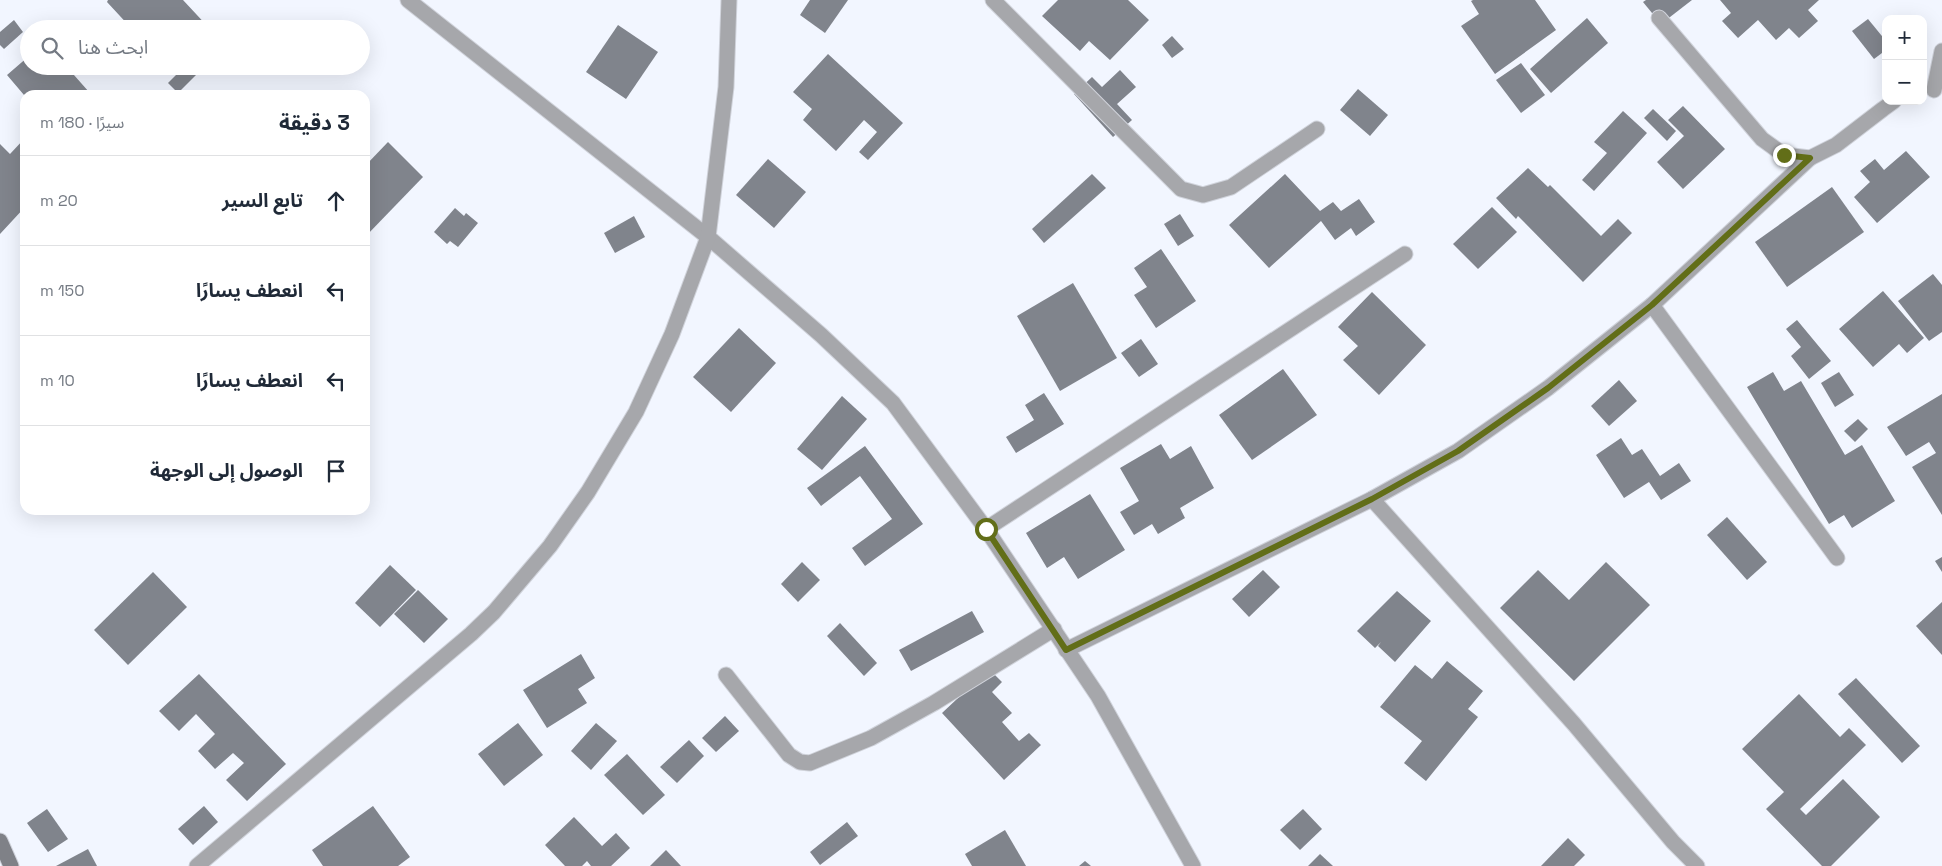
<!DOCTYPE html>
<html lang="ar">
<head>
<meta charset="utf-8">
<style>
	:root { --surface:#fff; --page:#f2f2f3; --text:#1f2937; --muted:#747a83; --line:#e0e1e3 }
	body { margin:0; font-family:"Space Grotesk","Noto Sans Arabic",sans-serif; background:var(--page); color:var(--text); direction:rtl }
	.controls { position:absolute; right:15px; top:15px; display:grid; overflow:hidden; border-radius:10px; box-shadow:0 5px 20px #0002 }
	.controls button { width:45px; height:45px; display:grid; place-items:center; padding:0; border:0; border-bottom:1px solid var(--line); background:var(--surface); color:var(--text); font:25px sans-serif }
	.stop { position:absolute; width:15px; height:15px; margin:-11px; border:4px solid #626e18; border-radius:50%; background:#fff }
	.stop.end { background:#626e18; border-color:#fff; box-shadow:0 1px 5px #0008 }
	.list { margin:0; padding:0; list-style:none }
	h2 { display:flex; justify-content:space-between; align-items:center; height:65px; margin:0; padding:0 20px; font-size:21px }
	h2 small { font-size:16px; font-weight:400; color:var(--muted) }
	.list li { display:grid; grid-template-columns:32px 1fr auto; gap:15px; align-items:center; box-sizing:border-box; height:90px; padding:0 20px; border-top:1px solid var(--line) }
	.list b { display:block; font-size:19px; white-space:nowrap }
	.list em { font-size:16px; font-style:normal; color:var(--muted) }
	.icon { flex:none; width:28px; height:28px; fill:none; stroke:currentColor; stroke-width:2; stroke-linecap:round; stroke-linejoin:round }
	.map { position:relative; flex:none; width:1942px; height:866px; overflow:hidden; direction:ltr }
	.search { position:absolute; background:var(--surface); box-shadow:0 5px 20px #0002; left:20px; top:20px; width:350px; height:55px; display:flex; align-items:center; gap:12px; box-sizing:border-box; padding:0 18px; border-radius:28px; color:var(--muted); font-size:19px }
	.panel { position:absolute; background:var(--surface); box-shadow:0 5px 20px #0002; left:20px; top:90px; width:350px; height:425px; border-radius:15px; direction:rtl }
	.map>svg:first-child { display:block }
	.building { fill:#80848c }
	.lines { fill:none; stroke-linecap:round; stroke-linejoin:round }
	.street-casing { stroke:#d0d3db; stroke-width:17 }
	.secondary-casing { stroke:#d0d3db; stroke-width:17 }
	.street { stroke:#a6a7ab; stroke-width:15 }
	.secondary { stroke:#7f8187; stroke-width:15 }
	.route { stroke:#626e18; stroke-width:6 }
</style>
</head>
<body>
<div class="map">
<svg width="1942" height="866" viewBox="0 0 1942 866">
	<rect width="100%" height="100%" fill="#f2f6ff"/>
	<g class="building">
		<path d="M 108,0 L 183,0 L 210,29 L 167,29 L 160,21 L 152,29 L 132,29 L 107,2 Z"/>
		<path d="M 810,0 L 848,0 L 825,33 L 800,15 Z"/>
		<path d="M 1058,0 L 1128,0 L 1149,20 L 1110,60 L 1089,41 L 1080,51 L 1042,16 Z"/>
		<path d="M 1473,0 L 1535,0 L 1556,30 L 1495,74 L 1461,26 L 1479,14 L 1471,1 Z"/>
		<path d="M 1646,0 L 1692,0 L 1661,24 L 1643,2 Z"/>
		<path d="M 1720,0 L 1819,0 L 1808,10 L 1818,21 L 1799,38 L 1789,28 L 1776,40 L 1758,20 L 1738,38 L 1722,21 L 1731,13 Z"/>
		<path d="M 1587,18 L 1608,43 L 1551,93 L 1530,69 Z"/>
		<path d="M 1868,19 L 1886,41 L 1886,50 L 1874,59 L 1852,31 Z"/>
		<path d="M 14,20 L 23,32 L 4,49 L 0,45 L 0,32 Z"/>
		<path d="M 618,25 L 658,52 L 626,99 L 586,72 Z"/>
		<path d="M 1172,36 L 1184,49 L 1172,58 L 1162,45 Z"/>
		<path d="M 828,54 L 903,123 L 868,160 L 859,152 L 877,132 L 864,120 L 836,151 L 803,120 L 812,109 L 793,92 Z"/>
		<path d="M 29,56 L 29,66 L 66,66 L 89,92 L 85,95 L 24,95 L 7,75 Z"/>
		<path d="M 1521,63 L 1545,95 L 1521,113 L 1496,80 Z"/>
		<path d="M 168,66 L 181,66 L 174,73 Z"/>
		<path d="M 185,66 L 205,66 L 178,93 L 168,83 Z"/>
		<path d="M 1120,70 L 1136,87 L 1117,104 L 1132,120 L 1113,137 L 1074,94 L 1092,77 L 1102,87 Z"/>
		<path d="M 1358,89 L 1388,115 L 1370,136 L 1340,110 Z"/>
		<path d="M 1683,106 L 1725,149 L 1683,189 L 1657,162 L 1684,136 L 1668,120 Z"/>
		<path d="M 1653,109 L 1676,131 L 1667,141 L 1644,118 Z"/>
		<path d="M 1623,111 L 1647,133 L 1594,191 L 1582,180 L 1607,153 L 1594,142 Z"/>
		<path d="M 25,138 L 25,207 L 0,234 L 0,144 L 10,154 Z"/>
		<path d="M 388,142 L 423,177 L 365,237 L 365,166 Z"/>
		<path d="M 1906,151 L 1930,177 L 1877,223 L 1854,197 L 1870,182 L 1860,171 L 1875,159 L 1884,170 Z"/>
		<path d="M 768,159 L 806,192 L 774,228 L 736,195 Z"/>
		<path d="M 1528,168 L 1548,187 L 1550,185 L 1601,236 L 1618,219 L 1632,233 L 1583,282 L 1518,216 L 1516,219 L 1496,198 Z"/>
		<path d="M 1092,174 L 1106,188 L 1044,243 L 1032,229 Z"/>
		<path d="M 1285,174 L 1320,211 L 1333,202 L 1341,211 L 1359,199 L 1375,222 L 1356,236 L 1351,228 L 1335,240 L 1321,221 L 1269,268 L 1229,225 Z"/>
		<path d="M 1832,187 L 1864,232 L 1787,287 L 1755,242 Z"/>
		<path d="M 1492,207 L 1517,232 L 1478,269 L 1453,244 Z"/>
		<path d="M 455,208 L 464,216 L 466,213 L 478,223 L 458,247 L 450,241 L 447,244 L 434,232 Z"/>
		<path d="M 1180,214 L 1194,236 L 1178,246 L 1164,224 Z"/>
		<path d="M 634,216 L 645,237 L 615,253 L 604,233 Z"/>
		<path d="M 1161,249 L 1196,301 L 1156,328 L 1134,295 L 1147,287 L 1134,268 Z"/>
		<path d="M 1933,274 L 1942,285 L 1942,332 L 1929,341 L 1898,301 Z"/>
		<path d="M 1073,283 L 1117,358 L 1060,391 L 1017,316 Z"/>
		<path d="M 1883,291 L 1924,338 L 1907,353 L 1899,344 L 1873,367 L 1839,329 Z"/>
		<path d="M 1372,292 L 1426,345 L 1379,395 L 1343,360 L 1358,346 L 1338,327 Z"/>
		<path d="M 1797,320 L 1831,361 L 1809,379 L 1791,356 L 1801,347 L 1786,329 Z"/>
		<path d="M 739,328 L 776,363 L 731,412 L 693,377 Z"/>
		<path d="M 1141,339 L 1158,364 L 1139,377 L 1121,353 Z"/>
		<path d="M 1283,369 L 1317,415 L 1252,460 L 1219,415 Z"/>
		<path d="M 1773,372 L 1784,391 L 1801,381 L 1845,455 L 1862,445 L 1895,501 L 1852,528 L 1844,515 L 1829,524 L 1747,387 Z"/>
		<path d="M 1839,372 L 1854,395 L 1835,407 L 1821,383 Z"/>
		<path d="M 1619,380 L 1637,401 L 1609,426 L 1591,406 Z"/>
		<path d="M 1044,393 L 1064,424 L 1016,453 L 1006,437 L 1034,420 L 1025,405 Z"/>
		<path d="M 1942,394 L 1942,515 L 1912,467 L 1936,453 L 1929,442 L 1906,456 L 1887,427 Z"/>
		<path d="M 842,396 L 867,419 L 822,470 L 797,449 Z"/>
		<path d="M 1858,419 L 1868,429 L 1855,442 L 1844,431 Z"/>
		<path d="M 1621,438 L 1632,455 L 1642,449 L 1660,476 L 1679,463 L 1691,481 L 1661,500 L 1649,482 L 1624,498 L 1596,455 Z"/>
		<path d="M 1161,444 L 1170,459 L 1191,446 L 1214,488 L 1180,508 L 1185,518 L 1158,534 L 1152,524 L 1134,535 L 1120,512 L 1139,501 L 1120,468 Z"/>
		<path d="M 865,446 L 923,524 L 865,566 L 852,548 L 892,519 L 860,476 L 821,506 L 807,488 Z"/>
		<path d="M 1090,494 L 1125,550 L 1078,579 L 1064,557 L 1047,568 L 1026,533 Z"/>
		<path d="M 1727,517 L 1767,562 L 1747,580 L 1707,535 Z"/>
		<path d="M 1942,557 L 1942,572 L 1935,561 Z"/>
		<path d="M 802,562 L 820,580 L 798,602 L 781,584 Z"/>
		<path d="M 1606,562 L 1650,605 L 1574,681 L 1500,608 L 1538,570 L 1569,600 Z"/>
		<path d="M 390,565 L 416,590 L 380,627 L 355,603 Z"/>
		<path d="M 1263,570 L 1280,587 L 1249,617 L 1232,599 Z"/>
		<path d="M 153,572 L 187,607 L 128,665 L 94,630 Z"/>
		<path d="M 418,590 L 448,619 L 424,643 L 394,614 Z"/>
		<path d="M 1397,591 L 1431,621 L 1395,662 L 1378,646 L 1381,642 L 1375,648 L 1357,631 Z"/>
		<path d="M 1942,602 L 1942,655 L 1916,626 Z"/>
		<path d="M 972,611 L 984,632 L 911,671 L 899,650 Z"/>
		<path d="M 840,623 L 877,663 L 864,676 L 827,636 Z"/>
		<path d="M 581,654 L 595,678 L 578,689 L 587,703 L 547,728 L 523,690 Z"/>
		<path d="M 1447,661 L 1483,691 L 1468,709 L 1478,717 L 1426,781 L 1404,763 L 1422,741 L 1380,707 L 1415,665 L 1432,679 Z"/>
		<path d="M 989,669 L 1002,682 L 992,692 L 1012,713 L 1002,722 L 1019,741 L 1029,733 L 1041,745 L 1004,780 L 942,713 Z"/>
		<path d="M 199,674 L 286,764 L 247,801 L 226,780 L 244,763 L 233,753 L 215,769 L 198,751 L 215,734 L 196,714 L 179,731 L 159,711 Z"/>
		<path d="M 1856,678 L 1920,746 L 1902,763 L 1838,694 Z"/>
		<path d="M 1799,694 L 1840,737 L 1849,728 L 1866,745 L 1800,809 L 1806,815 L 1843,779 L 1880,817 L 1831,866 L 1822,866 L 1766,809 L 1784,792 L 1742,749 Z"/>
		<path d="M 725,716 L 739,731 L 716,752 L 702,738 Z"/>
		<path d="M 518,723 L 543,755 L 504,786 L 478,754 Z"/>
		<path d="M 596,723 L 617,741 L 591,770 L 571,751 Z"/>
		<path d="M 689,740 L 704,756 L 677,783 L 660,767 Z"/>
		<path d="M 627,754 L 665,795 L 643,815 L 604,775 Z"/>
		<path d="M 204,806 L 218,822 L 193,845 L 178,829 Z"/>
		<path d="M 373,806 L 410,857 L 398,866 L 323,866 L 312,850 Z"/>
		<path d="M 47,809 L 68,839 L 48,852 L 27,823 Z"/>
		<path d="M 1303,809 L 1322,829 L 1300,850 L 1280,830 Z"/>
		<path d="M 574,817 L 602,846 L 616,833 L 630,848 L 611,866 L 591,866 L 587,861 L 582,866 L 565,866 L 545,845 Z"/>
		<path d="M 847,822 L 858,836 L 820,865 L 810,852 Z"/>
		<path d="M 1005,830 L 1026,866 L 972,866 L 965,854 Z"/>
		<path d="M 1568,838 L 1585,855 L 1574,866 L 1541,866 Z"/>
		<path d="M 88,849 L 97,866 L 56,866 Z"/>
		<path d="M 666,850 L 681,866 L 650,866 Z"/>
		<path d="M 1320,854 L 1333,866 L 1308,866 Z"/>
		<path d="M 1085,861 L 1091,866 L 1079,866 Z"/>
	</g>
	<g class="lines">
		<defs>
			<g id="street">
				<path d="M 408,0 L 708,237 L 821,335 L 893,403 L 986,529 L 1098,696 L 1193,866"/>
				<path d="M 993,0 L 1181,189 L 1203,195 L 1231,187 L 1317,129"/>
				<path d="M 1659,18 L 1762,139 L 1784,155 L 1810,158 L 1836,145 L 1883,109 L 1894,101"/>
				<path d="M 1934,90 L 1942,51"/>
				<path d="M 1652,305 L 1810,158"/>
				<path d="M 1372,499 L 1574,724 L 1673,842 L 1697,866"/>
				<path d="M 986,529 L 1405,254"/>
				<path d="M 1066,650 L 1372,499 L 1458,451 L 1548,388 L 1652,305 L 1837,558"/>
				<path d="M 726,675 L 789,755 L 800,762 L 810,763 L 871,738 L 934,703 L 1054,629"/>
				<path d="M 197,866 L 471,634 L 494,612 L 550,546 L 588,492 L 636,412 L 672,334 L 708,237 L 726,87 L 729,0"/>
			</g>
			<path id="secondary" d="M 0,841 L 11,866"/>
		</defs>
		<use href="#street" class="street-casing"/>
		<use href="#secondary" class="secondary-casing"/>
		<use href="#street" class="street"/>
		<use href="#secondary" class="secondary"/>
	</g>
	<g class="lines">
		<path class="route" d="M 986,529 L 1066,650 L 1372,499 L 1458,451 L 1548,388 L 1652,305 L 1810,158 L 1784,155"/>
	</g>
</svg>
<div class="controls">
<button>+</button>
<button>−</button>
</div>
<div class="stop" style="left:986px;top:529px"></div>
<div class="stop end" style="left:1784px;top:155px"></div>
<div class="search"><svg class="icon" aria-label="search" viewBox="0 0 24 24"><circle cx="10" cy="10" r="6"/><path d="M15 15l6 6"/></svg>ابحث هنا</div>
<section class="panel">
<h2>3 دقيقة<small>سيرًا · 180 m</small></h2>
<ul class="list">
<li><svg class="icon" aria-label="ahead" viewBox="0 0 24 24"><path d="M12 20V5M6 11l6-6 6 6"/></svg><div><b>تابع السير</b></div><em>20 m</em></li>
<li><svg class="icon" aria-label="left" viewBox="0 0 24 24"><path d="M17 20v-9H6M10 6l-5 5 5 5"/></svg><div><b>انعطف يسارًا</b></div><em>150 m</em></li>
<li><svg class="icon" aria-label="left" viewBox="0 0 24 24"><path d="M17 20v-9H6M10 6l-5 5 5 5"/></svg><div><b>انعطف يسارًا</b></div><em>10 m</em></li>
<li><svg class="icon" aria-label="arrive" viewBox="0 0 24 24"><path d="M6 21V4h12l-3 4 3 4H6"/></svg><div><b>الوصول إلى الوجهة</b></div></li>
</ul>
</section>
</div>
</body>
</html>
